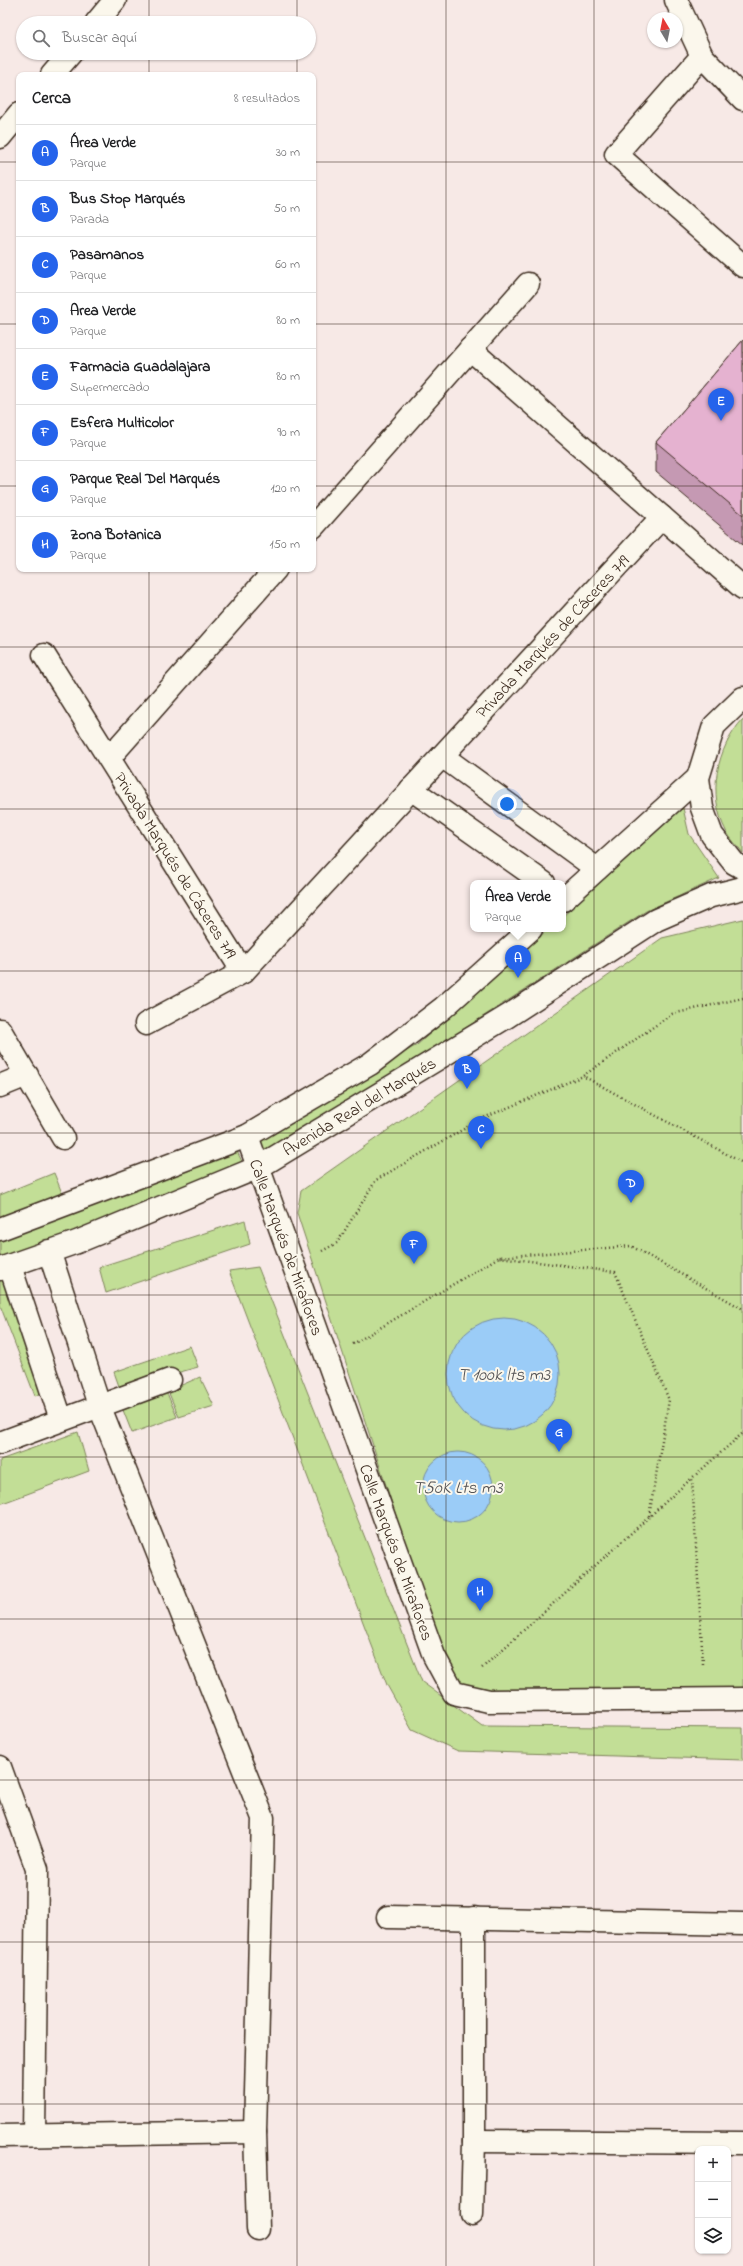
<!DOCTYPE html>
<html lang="es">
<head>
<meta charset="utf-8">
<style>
	:root { --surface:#fff; --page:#f6f6f6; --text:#202124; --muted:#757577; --line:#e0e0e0; --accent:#2563eb }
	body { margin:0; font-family:"Indie Flower",sans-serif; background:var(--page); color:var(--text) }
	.controls { position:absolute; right:12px; bottom:12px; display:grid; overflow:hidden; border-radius:8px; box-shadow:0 1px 3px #0004 }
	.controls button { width:36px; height:36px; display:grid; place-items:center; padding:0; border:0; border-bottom:1px solid var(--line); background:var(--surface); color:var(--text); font:20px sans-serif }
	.compass { position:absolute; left:647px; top:12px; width:36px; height:36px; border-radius:50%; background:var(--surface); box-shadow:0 1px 3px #0004; rotate:350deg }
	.you { position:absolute; left:507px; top:804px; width:14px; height:14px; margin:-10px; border:3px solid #fff; border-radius:50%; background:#1a73e8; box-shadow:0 0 0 6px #1a73e833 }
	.badge { display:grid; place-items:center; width:26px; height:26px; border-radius:50%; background:var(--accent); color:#fff; font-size:13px; font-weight:700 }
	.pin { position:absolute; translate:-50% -33px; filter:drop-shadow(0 1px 2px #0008) }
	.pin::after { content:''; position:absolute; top:21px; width:14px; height:12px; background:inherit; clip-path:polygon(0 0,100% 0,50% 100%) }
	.popup { position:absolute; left:470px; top:880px; width:96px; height:52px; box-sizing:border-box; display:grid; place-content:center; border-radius:8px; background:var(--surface); filter:drop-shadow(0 1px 3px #0005); font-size:13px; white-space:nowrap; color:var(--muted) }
	.popup b { font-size:15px; color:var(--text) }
	.popup::after { content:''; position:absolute; left:50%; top:100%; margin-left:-8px; border:8px solid transparent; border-top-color:var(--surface) }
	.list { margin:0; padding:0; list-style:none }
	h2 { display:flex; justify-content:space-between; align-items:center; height:52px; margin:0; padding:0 16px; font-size:17px }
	h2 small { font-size:13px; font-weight:400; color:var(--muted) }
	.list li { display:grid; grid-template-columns:26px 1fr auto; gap:12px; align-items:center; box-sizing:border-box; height:56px; padding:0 16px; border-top:1px solid var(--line) }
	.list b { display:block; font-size:15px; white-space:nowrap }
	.list p { margin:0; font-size:13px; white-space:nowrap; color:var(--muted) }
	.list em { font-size:13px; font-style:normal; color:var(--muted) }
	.icon { flex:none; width:22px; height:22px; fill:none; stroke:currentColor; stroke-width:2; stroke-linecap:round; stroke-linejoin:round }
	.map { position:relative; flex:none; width:743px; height:2266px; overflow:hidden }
	.search { position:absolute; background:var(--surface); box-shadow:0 1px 3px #0004; left:16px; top:16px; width:300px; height:44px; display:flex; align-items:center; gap:10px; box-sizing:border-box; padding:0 14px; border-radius:22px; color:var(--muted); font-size:15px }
	.panel { position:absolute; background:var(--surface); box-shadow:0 1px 3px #0004; left:16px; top:72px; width:300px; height:500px; border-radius:8px }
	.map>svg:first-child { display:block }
	.green { fill:#c2de96; stroke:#7e845a }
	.water { fill:#9bccf7; stroke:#758ba0 }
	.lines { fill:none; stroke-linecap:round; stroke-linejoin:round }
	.service-casing { stroke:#3b2a1e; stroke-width:25 }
	.minor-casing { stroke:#3b2a1e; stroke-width:25 }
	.tertiary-casing { stroke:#3b2a1e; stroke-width:25 }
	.path { stroke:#3b2a1e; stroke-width:2.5; stroke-dasharray:1 3; stroke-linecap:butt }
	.service { stroke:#fbf7ec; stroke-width:22 }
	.minor { stroke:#fbf7ec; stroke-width:22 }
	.tertiary { stroke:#fbf7ec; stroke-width:22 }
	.wall { fill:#c599b3; stroke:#3b2a1e }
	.building { fill:#e5b2d0; stroke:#3b2a1e }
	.grid { fill:none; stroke:#3b2a1e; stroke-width:1; stroke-opacity:0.55 }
	.labels { text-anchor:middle; stroke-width:4; stroke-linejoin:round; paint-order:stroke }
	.street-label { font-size:17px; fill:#3b2a1e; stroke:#fbf7ec }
	.water-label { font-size:18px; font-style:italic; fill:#535254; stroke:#fbf7ec }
</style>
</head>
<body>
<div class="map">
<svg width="743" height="2266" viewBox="0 0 743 2266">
	<rect width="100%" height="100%" fill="#f7e9e6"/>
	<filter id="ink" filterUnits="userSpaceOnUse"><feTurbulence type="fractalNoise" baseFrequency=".025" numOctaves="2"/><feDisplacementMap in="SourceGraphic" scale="8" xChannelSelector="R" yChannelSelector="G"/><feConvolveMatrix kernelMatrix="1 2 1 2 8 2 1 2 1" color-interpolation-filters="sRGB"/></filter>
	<g filter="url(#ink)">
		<g class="green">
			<path d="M 743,719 L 743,853 C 738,846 730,839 726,831 C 707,794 716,749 743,719 Z"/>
			<path d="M 683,808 L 689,834 L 719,878 L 646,911 L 268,1156 L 257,1135 L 417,1045 L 548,929 L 563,929 L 563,916 Z"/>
			<path d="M 743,919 L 743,1695 L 453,1690 L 297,1213 L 301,1191 L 662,938 Z"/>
			<path d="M 235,1147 L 245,1168 L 0,1266 L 0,1233 Z"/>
			<path d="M 54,1173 L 64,1198 L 0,1220 L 0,1195 Z"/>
			<path d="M 245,1220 L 250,1244 L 106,1293 L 99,1267 Z"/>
			<path d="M 258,1267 L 422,1682 L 482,1726 L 743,1728 L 743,1760 L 458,1751 L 412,1730 L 387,1685 L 229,1271 Z"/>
			<path d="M 2,1278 L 45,1391 L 35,1396 L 0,1305 L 0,1279 Z"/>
			<path d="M 190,1346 L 198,1367 L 120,1389 L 114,1372 Z"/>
			<path d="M 200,1377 L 214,1406 L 179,1417 L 168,1391 Z"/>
			<path d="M 167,1393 L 177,1417 L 132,1433 L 123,1410 Z"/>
			<path d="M 78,1432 L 89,1471 L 0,1504 L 0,1460 Z"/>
		</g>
		<g class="water">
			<circle cx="504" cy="1374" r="56"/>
			<circle cx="458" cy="1487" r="35"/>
		</g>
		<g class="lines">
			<defs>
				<g id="service">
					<path d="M 96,23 L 115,0"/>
					<path d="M 702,56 L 616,154 L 743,266"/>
					<path d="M 52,75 L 71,53"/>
					<path d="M 0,137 L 19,114"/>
				</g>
				<g id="minor">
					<path d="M 470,349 L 743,588"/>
					<path d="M 313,527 L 528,284"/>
					<path d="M 44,655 L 243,972"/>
					<path d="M 442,756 L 597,869"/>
					<path d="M 109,758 L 276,569"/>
					<path d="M 411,789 L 544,883"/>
					<path d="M 146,1024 L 243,972 L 662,517"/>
					<path d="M 0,1030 L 63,1138"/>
					<path d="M 0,1086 L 27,1075"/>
					<path d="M 247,1136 L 434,1656 L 454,1693 L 489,1701 L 743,1699"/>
					<path d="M 49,1251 L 99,1405 L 263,1818 L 255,2132 L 258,2229"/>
					<path d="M 10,1266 L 61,1419"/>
					<path d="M 0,1443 L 170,1380"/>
					<path d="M 0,1767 L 37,1869 L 34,2135"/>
					<path d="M 388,1917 L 743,1924"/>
					<path d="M 0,2136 L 255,2132"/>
					<path d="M 474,2141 L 743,2143"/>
					<path d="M 472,2214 L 474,2141 L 474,1918"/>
				</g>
				<g id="tertiary">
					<path d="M 676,0 L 702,56 L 743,99"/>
					<path d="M 743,698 L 714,726 L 698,778 L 702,808 L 712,835 L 734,863 L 743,868"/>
					<path d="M 563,900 L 698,778"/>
					<path d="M 0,1229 L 247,1136 L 370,1064 L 443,1008 L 531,929"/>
					<path d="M 0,1269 L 77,1242 L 259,1167 L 508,1016 L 656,920 L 711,896 L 743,888"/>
				</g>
			</defs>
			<use href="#service" class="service-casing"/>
			<use href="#minor" class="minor-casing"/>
			<use href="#tertiary" class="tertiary-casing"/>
			<g class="path">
				<path d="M 743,998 L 672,1014 L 583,1076 L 743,1163"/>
				<path d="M 322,1251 L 337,1243 L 376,1180 L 481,1119 L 583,1076"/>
				<path d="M 353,1344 L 499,1257"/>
				<path d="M 649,1516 L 669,1400 L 615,1272 L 499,1257 L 631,1246 L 743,1309"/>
				<path d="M 703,1664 L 692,1478 L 743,1433"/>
				<path d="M 482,1668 L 692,1478"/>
			</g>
			<use href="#service" class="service"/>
			<use href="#minor" class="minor"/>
			<use href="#tertiary" class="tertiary"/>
		</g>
		<path class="wall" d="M 743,340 L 743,545 L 656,472 L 656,442 Z"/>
		<path class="building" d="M 743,340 L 743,515 L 656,442 Z"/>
	</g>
	<path class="grid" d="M 149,0 L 149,23M 297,0 L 297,23M 446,0 L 446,2266M 594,0 L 594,2266M 149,53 L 149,75M 297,53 L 297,75M 0,162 L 19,162M 313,162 L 743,162M 0,324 L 19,324M 313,324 L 743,324M 0,486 L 19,486M 313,486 L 743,486M 149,569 L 149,2266M 297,569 L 297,2266M 0,647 L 743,647M 0,809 L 743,809M 0,971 L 743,971M 0,1133 L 743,1133M 0,1295 L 743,1295M 0,1457 L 743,1457M 0,1619 L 743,1619M 0,1780 L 743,1780M 0,1942 L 743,1942M 0,2104 L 743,2104"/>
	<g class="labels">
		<g class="street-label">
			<text transform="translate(552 636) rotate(-47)" y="6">Privada Marqués de Cáceres 719</text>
			<text transform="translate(176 865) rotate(58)" y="6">Privada Marqués de Cáceres 719</text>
			<text transform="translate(359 1106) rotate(-31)" y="6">Avenida Real del Marqués</text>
			<text transform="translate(287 1247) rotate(70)" y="6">Calle Marqués de Miraflores</text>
			<text transform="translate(397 1552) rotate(70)" y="6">Calle Marqués de Miraflores</text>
		</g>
		<g class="water-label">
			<text x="504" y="1380">T 100k lts m3</text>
			<text x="458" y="1493">T50K Lts m3</text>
		</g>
	</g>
</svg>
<div class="controls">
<button>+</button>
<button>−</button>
<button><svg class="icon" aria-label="layers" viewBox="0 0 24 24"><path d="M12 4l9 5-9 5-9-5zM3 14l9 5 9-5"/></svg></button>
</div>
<svg class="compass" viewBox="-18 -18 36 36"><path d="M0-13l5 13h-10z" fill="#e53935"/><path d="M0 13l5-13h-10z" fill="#757577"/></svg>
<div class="you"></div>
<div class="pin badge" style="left:518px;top:978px">A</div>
<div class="popup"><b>Área Verde</b>Parque</div>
<div class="pin badge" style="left:467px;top:1089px">B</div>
<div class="pin badge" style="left:481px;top:1149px">C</div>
<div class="pin badge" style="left:631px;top:1203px">D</div>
<div class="pin badge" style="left:721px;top:421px">E</div>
<div class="pin badge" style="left:414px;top:1264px">F</div>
<div class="pin badge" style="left:559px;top:1452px">G</div>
<div class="pin badge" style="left:480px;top:1611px">H</div>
<div class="search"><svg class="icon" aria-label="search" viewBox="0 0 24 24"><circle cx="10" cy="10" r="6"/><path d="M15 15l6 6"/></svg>Buscar aquí</div>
<section class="panel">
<h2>Cerca<small>8 resultados</small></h2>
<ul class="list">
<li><span class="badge">A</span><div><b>Área Verde</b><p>Parque</p></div><em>30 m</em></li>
<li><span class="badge">B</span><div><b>Bus Stop Marqués</b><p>Parada</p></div><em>50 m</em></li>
<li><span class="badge">C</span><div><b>Pasamanos</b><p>Parque</p></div><em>60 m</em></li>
<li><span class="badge">D</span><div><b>Area Verde</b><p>Parque</p></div><em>80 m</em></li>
<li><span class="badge">E</span><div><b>Farmacia Guadalajara</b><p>Supermercado</p></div><em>80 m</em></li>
<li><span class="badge">F</span><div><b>Esfera Multicolor</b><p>Parque</p></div><em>90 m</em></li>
<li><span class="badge">G</span><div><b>Parque Real Del Marqués</b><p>Parque</p></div><em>120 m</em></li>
<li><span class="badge">H</span><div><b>Zona Botanica</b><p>Parque</p></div><em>150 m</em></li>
</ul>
</section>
</div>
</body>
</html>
